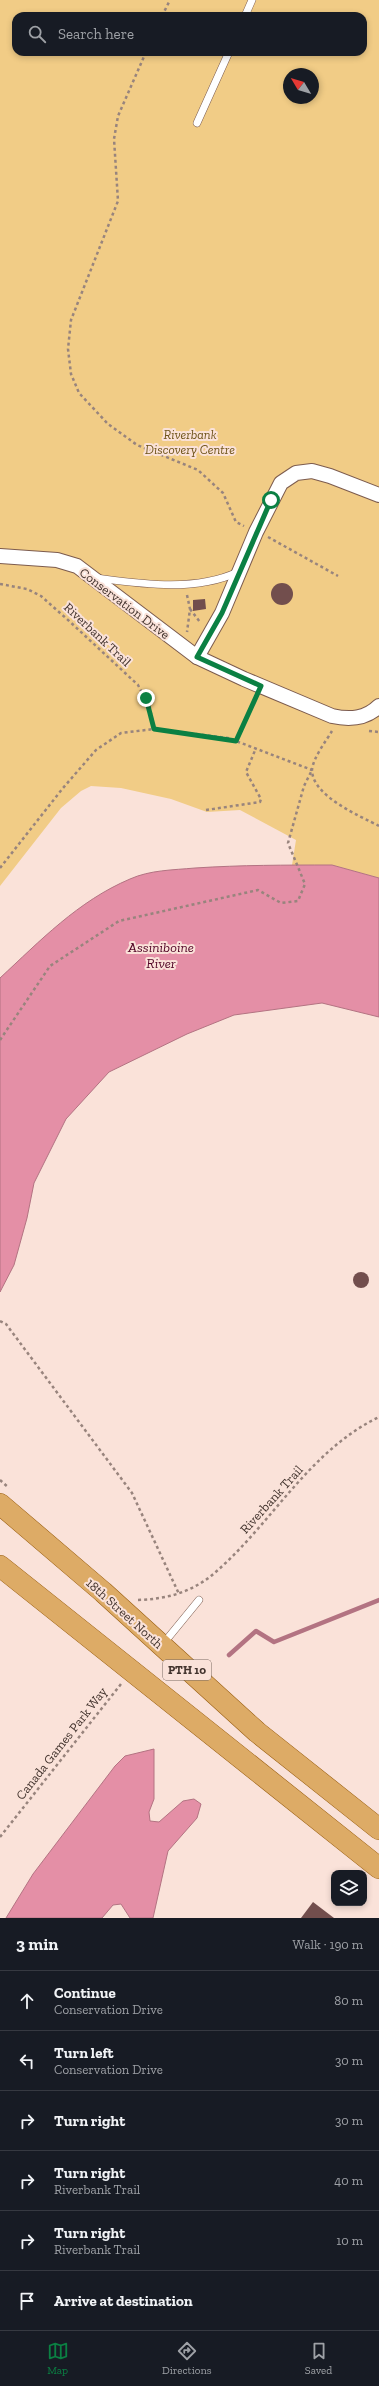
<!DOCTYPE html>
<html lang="en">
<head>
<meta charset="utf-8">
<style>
	:root { --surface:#171b24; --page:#242831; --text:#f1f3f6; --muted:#9ea1a6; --line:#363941; --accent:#0b8043 }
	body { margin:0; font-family:"Zilla Slab",serif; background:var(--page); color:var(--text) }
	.controls { position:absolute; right:12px; bottom:12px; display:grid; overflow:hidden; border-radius:8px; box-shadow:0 2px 6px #0003 }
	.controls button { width:36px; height:36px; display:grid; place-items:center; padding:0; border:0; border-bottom:1px solid var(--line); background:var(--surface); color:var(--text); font:20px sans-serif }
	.compass { position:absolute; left:283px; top:68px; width:36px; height:36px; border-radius:50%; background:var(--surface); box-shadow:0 2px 6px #0003; rotate:308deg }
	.stop { position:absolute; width:12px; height:12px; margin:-9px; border:3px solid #0b8043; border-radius:50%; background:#fff }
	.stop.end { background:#0b8043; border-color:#fff; box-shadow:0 1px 4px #0008 }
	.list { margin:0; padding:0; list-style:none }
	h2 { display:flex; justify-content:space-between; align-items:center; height:52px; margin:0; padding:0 16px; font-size:17px }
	h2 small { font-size:13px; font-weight:400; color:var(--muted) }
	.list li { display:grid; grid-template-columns:26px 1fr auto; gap:12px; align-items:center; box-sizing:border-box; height:60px; padding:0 16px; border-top:1px solid var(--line) }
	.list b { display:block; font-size:15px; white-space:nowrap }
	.list p { margin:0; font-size:13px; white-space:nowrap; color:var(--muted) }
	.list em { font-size:13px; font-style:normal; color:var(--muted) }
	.icon { flex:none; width:22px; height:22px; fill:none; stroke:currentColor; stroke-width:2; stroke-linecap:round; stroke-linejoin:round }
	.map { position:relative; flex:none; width:379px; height:1918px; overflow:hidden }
	.search { position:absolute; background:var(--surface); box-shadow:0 2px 6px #0003; left:12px; right:12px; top:12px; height:44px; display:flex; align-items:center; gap:10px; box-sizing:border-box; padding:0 14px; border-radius:12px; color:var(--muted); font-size:15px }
	.sheet { height:412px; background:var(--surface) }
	nav { display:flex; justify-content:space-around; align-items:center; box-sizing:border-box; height:56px; border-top:1px solid var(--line); background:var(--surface); font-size:11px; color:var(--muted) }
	nav a { display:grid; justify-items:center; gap:2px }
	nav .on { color:var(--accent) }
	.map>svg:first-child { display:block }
	.green { fill:#f1cc86; fill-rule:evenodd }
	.water { fill:#e48fa6; stroke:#b37382 }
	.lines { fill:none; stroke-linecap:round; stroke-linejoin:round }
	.stream { stroke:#b37382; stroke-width:4.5 }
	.building { fill:#724e4d }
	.service-casing { stroke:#7c5b4e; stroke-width:8 }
	.minor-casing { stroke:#7c5b4e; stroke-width:16 }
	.primary-casing { stroke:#985d10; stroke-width:22 }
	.path { stroke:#98847d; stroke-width:2.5; stroke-dasharray:3 3; stroke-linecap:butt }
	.service { stroke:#fff; stroke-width:7 }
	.minor { stroke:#fff; stroke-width:14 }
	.primary { stroke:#ddab66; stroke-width:21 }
	.route { stroke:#0b8043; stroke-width:5 }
	.labels { text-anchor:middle; stroke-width:4; stroke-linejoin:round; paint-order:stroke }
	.shield { fill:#fae2d9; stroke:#796861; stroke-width:1 }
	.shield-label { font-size:12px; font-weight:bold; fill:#42332d }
	.park-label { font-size:13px; font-style:italic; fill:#6e5318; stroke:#fae2d9 }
	.street-label { font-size:13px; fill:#42332d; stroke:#fae2d9 }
	.water-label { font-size:14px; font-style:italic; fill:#500325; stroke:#fae2d9 }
</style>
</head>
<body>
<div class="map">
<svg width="379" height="1918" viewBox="0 0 379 1918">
	<rect width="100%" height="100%" fill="#fae2d9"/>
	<path class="green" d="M 0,0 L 379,0 L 379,878 L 332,865 L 292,865 L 296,840 L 240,810 L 207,812 L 171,799 L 121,788 L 91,786 L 81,791 L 61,808 L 0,886 ZM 16,16 L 363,16 L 363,52 L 16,52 ZM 289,74 L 313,74 L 313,98 L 289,98 Z"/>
	<g class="water">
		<path d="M 332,865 L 379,878 L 379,1017 L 322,1003 L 234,1015 L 187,1034 L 109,1072 L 66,1119 L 34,1183 L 27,1218 L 14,1265 L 0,1292 L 0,978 C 40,941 78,901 130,879 C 150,870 173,870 195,868 C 241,865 286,865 332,865 Z"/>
		<path d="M 154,1749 L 154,1799 L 149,1812 L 150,1821 L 159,1822 L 183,1801 L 194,1799 L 201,1804 L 197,1818 L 168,1851 L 153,1918 L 130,1918 L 121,1904 L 113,1905 L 102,1918 L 6,1918 L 33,1874 L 115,1766 L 125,1756 Z"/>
	</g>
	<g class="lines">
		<path class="stream" d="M 229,1655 L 256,1631 L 274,1642 L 379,1600"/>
	</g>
	<g class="building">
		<circle cx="282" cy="594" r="11"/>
		<path d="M 205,599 L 206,609 L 193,611 L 193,600 Z"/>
		<circle cx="361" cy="1280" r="8"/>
		<path d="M 313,1902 L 334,1918 L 301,1918 Z"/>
	</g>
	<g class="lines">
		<defs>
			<g id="service">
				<path d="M 245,16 L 252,0"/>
				<path d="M 197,123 L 229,52"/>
				<path d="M 97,578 C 142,584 195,592 238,572"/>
				<path d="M 163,1644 L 199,1600"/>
			</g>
			<g id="minor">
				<path d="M 0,556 L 57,560 L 77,566 L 197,657 L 244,679 L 332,716 C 350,720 366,719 379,706"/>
				<path d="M 197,657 L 222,613 L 256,532 L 281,483 L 296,473 L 312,471 L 330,476 L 379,495"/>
			</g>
			<g id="primary">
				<path d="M 0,1504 L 103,1592 L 257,1732 L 379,1829"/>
				<path d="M 0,1566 L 379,1868"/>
			</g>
		</defs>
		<use href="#service" class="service-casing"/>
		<use href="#minor" class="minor-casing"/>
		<use href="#primary" class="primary-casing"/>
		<g class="path">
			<path d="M 162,16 L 170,0"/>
			<path d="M 146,52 L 118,116 L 114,139 L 118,201 L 71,320 L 68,349 L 71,374 L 79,393 L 108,424 L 137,445 L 198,470 L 223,493 L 236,522 L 244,526"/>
			<path d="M 268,537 L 338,576"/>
			<path d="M 0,584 L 27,589 L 41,596 L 68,620 L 138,685 L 150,708 L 154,729"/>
			<path d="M 187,595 L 190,609 L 187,632"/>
			<path d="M 190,609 L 200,622"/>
			<path d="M 332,731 C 326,741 313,758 312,770 C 312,796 360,816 379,826"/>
			<path d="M 369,731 L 379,732"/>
			<path d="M 236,741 L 255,699"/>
			<path d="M 206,810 L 260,802 L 261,799 L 246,772 L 256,748"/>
			<path d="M 0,868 L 63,788 L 96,750 L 121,733 L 154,729 L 228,738 L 312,770"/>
			<path d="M 0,1040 L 50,966 L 119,921 L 258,890 L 281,903 L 298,901 L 305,884 L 288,843 L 304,786 L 312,770"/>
			<path d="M 0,1321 L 6,1324 L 132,1493 L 179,1594"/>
			<path d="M 0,1480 L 9,1488"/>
			<path d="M 138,1600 C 166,1599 189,1593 211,1576 C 270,1527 308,1451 379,1417"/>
			<path d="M 0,1837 L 121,1684"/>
		</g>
		<use href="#service" class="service"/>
		<use href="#minor" class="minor"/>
		<use href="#primary" class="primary"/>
	</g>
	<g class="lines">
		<path class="route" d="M 146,698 L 154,729 L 236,741 L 261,686 L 197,657 L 222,613 L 271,500"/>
	</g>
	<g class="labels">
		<rect class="shield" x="163" y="1660" width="48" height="20" rx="3"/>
		<g class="shield-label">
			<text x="187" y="1674">PTH 10</text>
		</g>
		<g class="park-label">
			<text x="190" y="439">Riverbank<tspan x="190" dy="15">Discovery Centre</tspan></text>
		</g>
		<g class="street-label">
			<text transform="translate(125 603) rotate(37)" y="5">Conservation Drive</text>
			<text transform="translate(98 634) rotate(43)" y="5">Riverbank Trail</text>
			<text transform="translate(271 1499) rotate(-48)" y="5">Riverbank Trail</text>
			<text transform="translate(125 1613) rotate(42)" y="5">18th Street North</text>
			<text transform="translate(61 1743) rotate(-52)" y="5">Canada Games Park Way</text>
		</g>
		<g class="water-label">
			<text x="161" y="952">Assiniboine<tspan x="161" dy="16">River</tspan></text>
		</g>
	</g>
</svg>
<div class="controls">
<button><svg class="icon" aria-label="layers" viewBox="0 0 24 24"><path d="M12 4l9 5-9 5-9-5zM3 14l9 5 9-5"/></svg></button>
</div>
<svg class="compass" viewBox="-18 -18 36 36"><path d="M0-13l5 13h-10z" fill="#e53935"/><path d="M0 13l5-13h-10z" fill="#9ea1a6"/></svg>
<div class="stop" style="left:271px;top:500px"></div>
<div class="stop end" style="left:146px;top:698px"></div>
<div class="search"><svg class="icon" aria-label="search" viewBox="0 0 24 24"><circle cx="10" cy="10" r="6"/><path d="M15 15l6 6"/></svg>Search here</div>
</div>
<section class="sheet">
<h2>3 min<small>Walk · 190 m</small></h2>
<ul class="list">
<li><svg class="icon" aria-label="ahead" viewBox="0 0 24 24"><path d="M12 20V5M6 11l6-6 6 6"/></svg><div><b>Continue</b><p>Conservation Drive</p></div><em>80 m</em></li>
<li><svg class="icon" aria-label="left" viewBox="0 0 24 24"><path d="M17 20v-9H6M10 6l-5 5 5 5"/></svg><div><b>Turn left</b><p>Conservation Drive</p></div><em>30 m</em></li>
<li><svg class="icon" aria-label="right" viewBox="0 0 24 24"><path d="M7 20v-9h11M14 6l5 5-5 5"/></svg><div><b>Turn right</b></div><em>30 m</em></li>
<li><svg class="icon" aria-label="right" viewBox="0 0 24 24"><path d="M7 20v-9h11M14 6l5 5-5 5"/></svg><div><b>Turn right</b><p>Riverbank Trail</p></div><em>40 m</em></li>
<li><svg class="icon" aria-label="right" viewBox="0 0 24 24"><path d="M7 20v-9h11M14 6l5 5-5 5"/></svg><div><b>Turn right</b><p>Riverbank Trail</p></div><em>10 m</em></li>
<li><svg class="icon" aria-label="arrive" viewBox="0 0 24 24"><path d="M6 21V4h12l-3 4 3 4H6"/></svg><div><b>Arrive at destination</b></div></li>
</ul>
</section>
<nav>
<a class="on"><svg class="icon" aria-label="map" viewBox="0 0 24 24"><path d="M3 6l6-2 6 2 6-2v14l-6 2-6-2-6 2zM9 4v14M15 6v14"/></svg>Map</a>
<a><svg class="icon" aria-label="directions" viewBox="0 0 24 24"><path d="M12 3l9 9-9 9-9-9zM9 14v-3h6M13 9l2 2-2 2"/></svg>Directions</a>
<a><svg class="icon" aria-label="saved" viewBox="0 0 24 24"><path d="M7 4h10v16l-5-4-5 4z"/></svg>Saved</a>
</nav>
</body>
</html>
